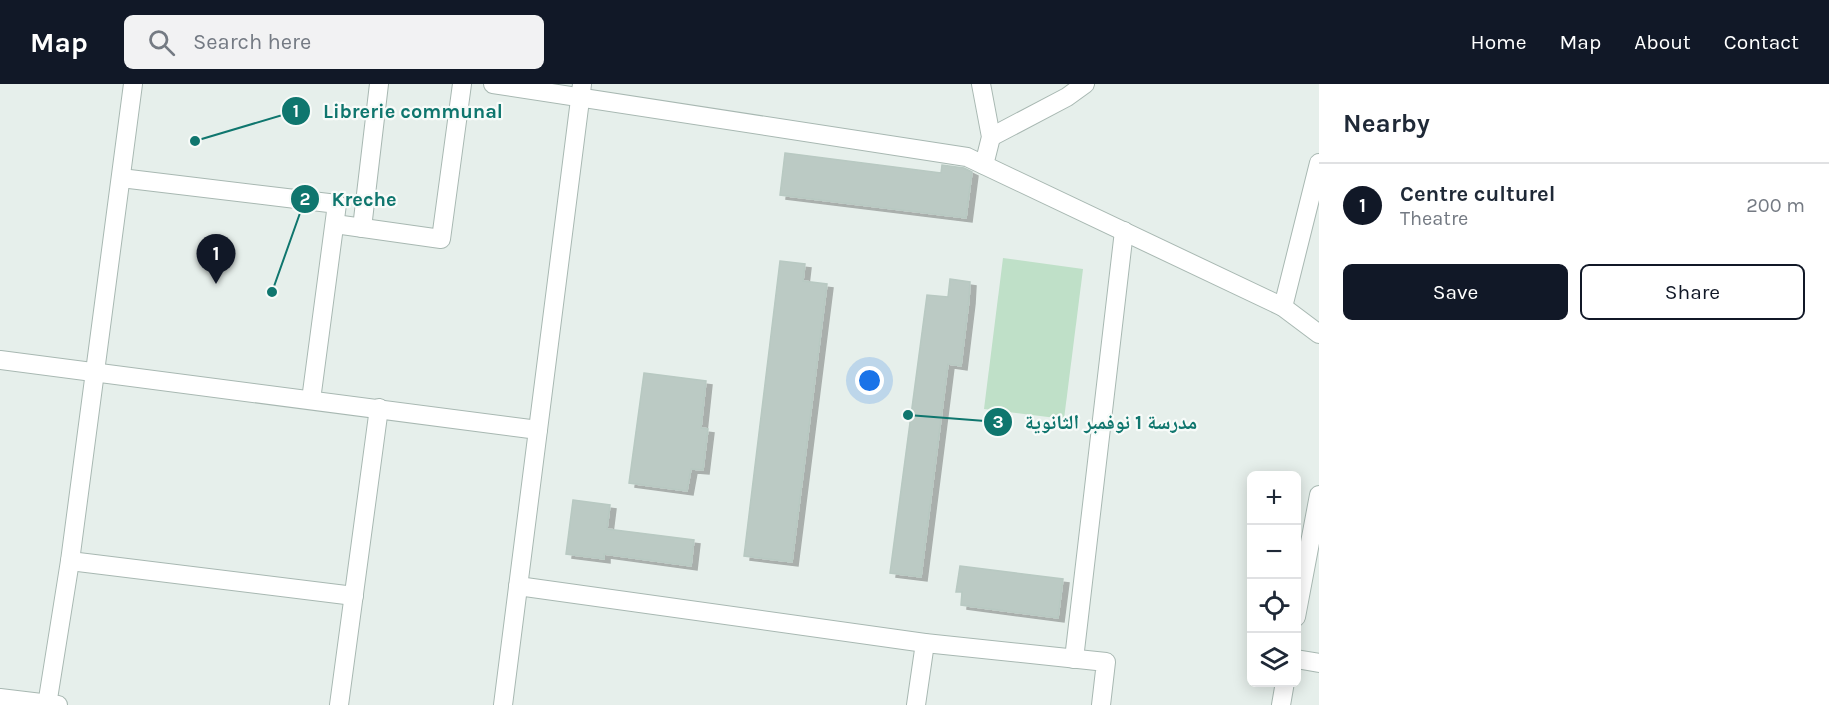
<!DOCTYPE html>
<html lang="en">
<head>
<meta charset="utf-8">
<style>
	:root { --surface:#fff; --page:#f2f2f3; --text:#1f2937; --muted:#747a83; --line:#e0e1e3; --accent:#111827 }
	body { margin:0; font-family:Karla,"Noto Naskh Arabic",sans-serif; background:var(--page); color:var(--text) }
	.controls { position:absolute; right:18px; bottom:18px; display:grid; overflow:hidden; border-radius:9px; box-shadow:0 3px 15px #0003 }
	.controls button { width:54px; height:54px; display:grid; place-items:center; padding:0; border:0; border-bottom:2px solid var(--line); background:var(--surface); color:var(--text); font:30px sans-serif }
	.you { position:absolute; left:870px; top:297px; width:21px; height:21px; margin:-15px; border:4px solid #fff; border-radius:50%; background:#1a73e8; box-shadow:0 0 0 9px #1a73e833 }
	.badge { display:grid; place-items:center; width:39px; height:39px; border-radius:50%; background:var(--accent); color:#fff; font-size:20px; font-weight:700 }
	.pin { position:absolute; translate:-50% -50px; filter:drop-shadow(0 2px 3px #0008) }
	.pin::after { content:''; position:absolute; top:32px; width:21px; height:18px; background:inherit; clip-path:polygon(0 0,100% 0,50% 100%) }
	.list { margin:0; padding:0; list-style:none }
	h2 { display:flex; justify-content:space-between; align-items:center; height:78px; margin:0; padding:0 24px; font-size:26px }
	h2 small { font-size:20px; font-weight:400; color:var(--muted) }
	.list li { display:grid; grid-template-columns:39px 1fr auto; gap:18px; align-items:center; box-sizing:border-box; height:84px; padding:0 24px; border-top:2px solid var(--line) }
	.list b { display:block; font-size:22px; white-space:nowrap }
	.list p { margin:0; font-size:20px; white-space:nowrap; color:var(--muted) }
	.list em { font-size:20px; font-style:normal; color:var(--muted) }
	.actions { display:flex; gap:12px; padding:18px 24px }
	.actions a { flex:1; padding:14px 0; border:2px solid var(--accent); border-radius:9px; text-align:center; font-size:21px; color:var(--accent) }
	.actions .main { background:var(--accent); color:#fff }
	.icon { flex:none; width:33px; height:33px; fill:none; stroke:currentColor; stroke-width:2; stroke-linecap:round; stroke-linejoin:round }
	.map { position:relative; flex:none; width:1319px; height:621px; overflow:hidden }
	header { display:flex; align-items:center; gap:36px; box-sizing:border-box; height:84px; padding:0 30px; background:var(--accent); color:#fff }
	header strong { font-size:28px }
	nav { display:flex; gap:33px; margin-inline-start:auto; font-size:21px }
	.search { width:420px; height:54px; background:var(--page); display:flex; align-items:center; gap:15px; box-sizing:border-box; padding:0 21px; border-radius:9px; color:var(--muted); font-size:22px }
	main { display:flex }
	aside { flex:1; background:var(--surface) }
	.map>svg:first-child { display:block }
	.green { fill:#bfe0c8 }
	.building { fill:#bbcac4; stroke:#b8c9c2; stroke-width:1.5; filter:url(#shadow) }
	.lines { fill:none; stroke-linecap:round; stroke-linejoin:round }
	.minor-casing { stroke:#a8b8b2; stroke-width:20 }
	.minor { stroke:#fff; stroke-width:18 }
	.leader { fill:none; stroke:#0f766e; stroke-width:2 }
	.callout-dot { fill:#0f766e; stroke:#f7fbf9; stroke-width:2 }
	.mark-label { font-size:18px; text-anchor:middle; font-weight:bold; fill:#fff }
	.callout-label { font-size:20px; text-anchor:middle; font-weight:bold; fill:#0f766e; stroke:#f7fbf9; stroke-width:4.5; stroke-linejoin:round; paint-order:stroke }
</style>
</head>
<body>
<header>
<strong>Map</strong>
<div class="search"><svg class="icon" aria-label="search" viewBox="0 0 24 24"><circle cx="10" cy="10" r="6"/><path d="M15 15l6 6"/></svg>Search here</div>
<nav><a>Home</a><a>Map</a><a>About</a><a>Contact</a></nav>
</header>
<main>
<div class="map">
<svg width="1319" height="621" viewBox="0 0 1319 621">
	<defs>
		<filter id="shadow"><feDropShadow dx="6" dy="4" stdDeviation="0" flood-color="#0004"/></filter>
	</defs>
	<rect width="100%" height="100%" fill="#e6efeb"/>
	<path class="green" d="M 1003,174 L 1083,185 L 1064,335 L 984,325 Z"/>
	<g class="building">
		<path d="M 785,69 L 941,89 L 942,81 L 964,84 L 972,88 L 966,134 L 780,111 Z"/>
		<path d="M 780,177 L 805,180 L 803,197 L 827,200 L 792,478 L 744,472 Z"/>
		<path d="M 950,195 L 970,198 L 969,216 L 961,282 L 948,280 L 921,493 L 890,489 L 927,211 L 948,213 Z"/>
		<path d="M 644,289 L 706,297 L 701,344 L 708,345 L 703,386 L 691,385 L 687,407 L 629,399 Z"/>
		<path d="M 573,416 L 610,421 L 607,445 L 694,456 L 691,482 L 604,470 L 604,475 L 566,470 Z"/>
		<path d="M 960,482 L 1063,495 L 1058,534 L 961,521 L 962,508 L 956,508 Z"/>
	</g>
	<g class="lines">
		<defs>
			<g id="minor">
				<path d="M 493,0 L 967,73 L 1283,223 L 1319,250"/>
				<path d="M 981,0 L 991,53 L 984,81"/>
				<path d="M 991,53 L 1067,13 L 1085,0"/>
				<path d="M 121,94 L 337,120 L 311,316"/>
				<path d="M 335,140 L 441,155 L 462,0"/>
				<path d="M 362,144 L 379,0"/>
				<path d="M 1283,223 L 1319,79"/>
				<path d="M 0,276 L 538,346"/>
				<path d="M 70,477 L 354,512"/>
				<path d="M 518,502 L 925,559 L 1106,578 L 1101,621"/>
				<path d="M 1296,533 L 1319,411"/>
				<path d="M 1074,575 L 1124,147"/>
				<path d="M 1296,575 L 1319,579"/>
				<path d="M 0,614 L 58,621"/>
				<path d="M 47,621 L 70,477 L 133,0"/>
				<path d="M 339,621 L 379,324"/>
				<path d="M 503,621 L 582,0"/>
				<path d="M 916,621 L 925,559"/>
				<path d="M 1281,621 L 1285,598"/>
			</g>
		</defs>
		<use href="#minor" class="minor-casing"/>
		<use href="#minor" class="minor"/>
	</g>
	<path class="leader" d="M195 57L296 27M272 208L305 115M908 331L998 338"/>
	<g class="callout-dot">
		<circle cx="195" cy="57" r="6"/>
		<circle cx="272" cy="208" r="6"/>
		<circle cx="908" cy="331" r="6"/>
		<circle cx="296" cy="27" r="15"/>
		<circle cx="305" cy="115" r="15"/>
		<circle cx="998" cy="338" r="15"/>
	</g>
	<g class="mark-label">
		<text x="296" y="33">1</text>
		<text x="305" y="121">2</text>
		<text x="998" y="344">3</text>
	</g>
	<g class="callout-label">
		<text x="413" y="34">Librerie communal</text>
		<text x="364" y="122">Kreche</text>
		<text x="1111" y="345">مدرسة 1 نوفمبر الثانوية</text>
	</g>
</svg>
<div class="controls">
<button>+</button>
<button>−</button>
<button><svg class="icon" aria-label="locate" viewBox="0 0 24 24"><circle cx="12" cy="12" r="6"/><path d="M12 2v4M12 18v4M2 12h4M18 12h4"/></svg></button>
<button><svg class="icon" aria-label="layers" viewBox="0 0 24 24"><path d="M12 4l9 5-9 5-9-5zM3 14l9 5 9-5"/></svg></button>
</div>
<div class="you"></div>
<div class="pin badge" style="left:216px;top:200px">1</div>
</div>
<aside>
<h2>Nearby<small></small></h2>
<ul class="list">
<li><span class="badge">1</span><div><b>Centre culturel</b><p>Theatre</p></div><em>200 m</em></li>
</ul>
<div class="actions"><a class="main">Save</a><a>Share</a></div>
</aside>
</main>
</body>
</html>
